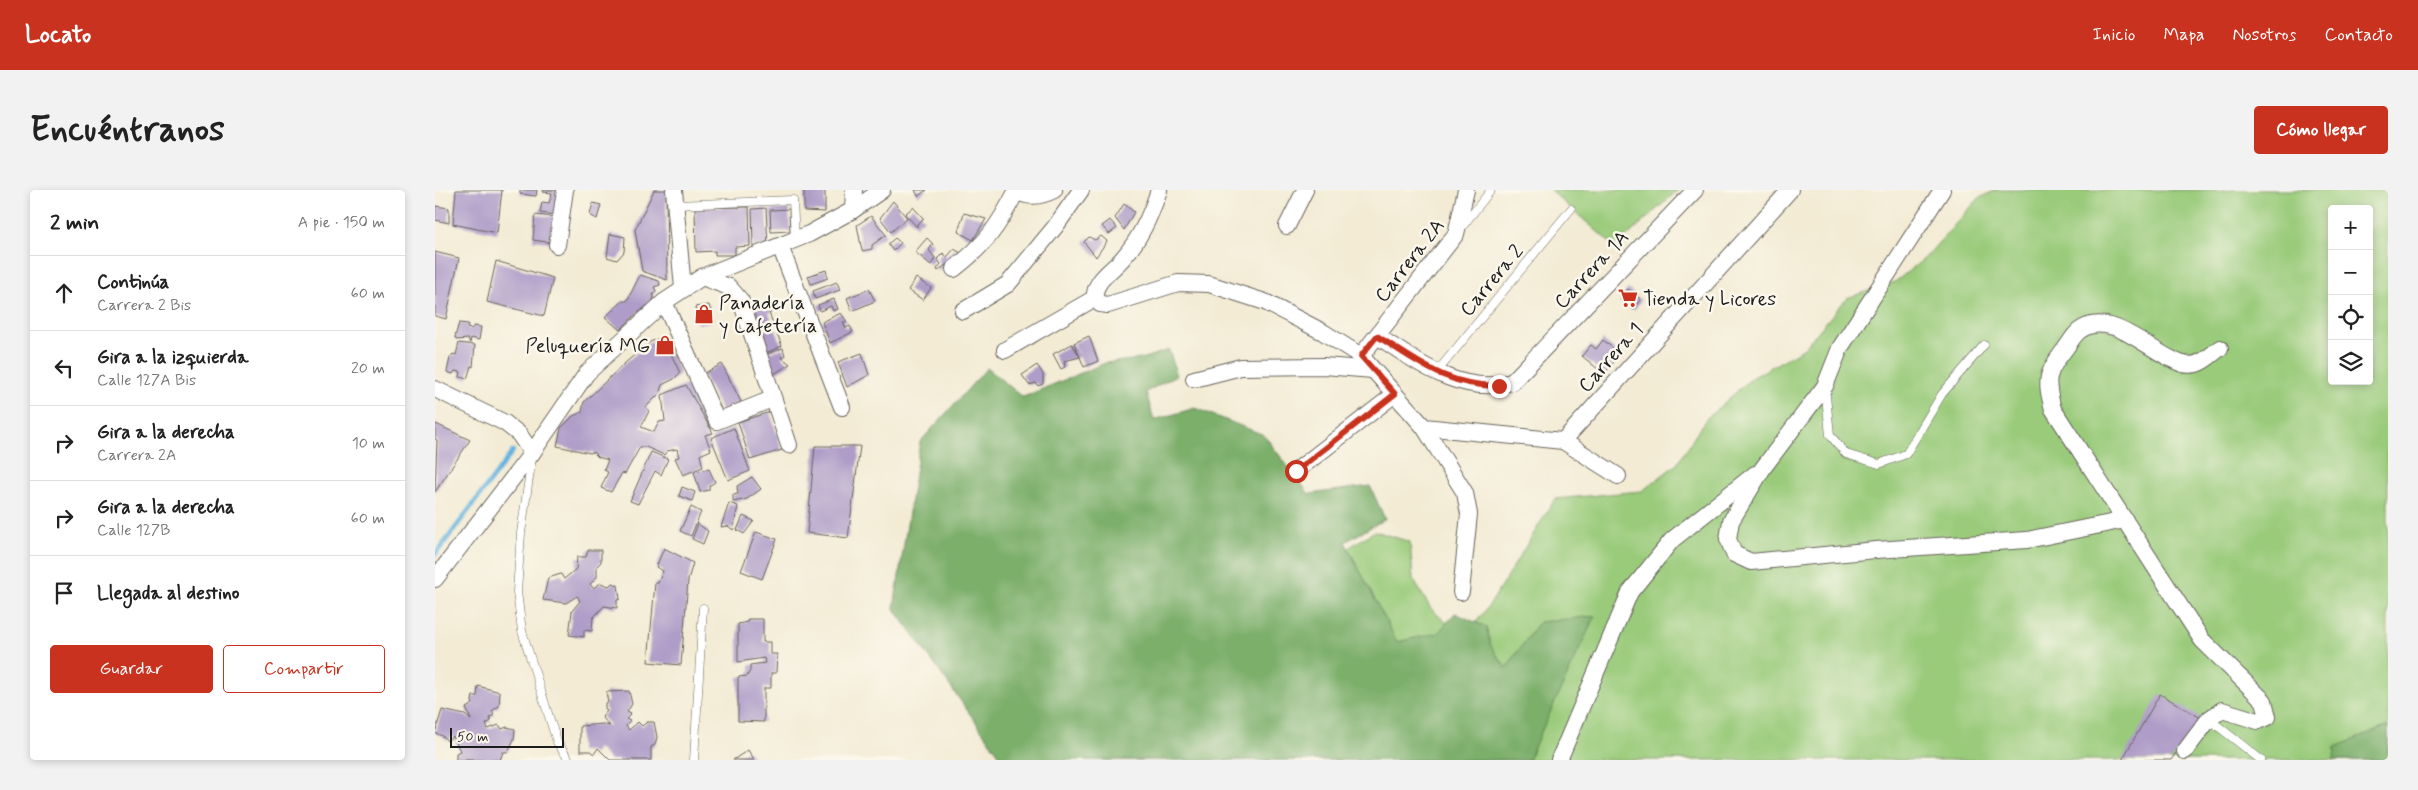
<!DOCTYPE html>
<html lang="es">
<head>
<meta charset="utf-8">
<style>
	:root { --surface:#fff; --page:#f2f2f2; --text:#222; --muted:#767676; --line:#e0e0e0; --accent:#c8321e }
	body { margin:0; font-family:Mynerve,sans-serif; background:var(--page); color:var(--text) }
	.controls { position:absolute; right:15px; top:15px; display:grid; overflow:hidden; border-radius:5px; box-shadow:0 2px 8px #0003 }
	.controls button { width:45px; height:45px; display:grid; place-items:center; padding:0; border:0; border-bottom:1px solid var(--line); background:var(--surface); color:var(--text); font:25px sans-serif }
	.scale { position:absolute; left:15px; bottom:12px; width:114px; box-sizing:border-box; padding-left:5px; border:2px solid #1c1c1c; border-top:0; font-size:14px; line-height:18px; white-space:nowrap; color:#1c1c1c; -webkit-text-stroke:4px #fbf7ec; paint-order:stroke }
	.stop { position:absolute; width:15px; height:15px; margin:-11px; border:4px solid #c8321e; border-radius:50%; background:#fff }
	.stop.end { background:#c8321e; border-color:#fff; box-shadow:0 1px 5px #0008 }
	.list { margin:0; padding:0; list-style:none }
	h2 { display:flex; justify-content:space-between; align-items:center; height:65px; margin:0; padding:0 20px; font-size:21px }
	h2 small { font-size:16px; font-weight:400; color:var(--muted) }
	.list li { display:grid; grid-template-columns:32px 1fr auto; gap:15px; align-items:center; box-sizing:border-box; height:75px; padding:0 20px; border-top:1px solid var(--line) }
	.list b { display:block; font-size:19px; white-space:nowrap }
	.list p { margin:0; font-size:16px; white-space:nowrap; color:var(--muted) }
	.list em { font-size:16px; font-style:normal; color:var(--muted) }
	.actions { display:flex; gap:10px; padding:15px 20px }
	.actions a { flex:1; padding:11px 0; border:1px solid var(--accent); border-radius:5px; text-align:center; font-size:18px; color:var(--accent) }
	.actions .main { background:var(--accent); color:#fff }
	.icon { flex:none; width:28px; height:28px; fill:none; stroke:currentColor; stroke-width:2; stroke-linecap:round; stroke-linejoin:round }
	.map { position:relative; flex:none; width:1953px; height:570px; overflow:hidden; border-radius:5px }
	header { display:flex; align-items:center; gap:30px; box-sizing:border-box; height:70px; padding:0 25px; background:var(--accent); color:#fff }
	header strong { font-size:24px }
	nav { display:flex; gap:28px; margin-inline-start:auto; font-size:18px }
	.intro { display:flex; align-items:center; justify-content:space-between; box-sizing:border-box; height:120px; padding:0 30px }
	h1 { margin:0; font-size:35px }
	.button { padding:12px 22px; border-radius:5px; background:var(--accent); color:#fff; font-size:18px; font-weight:700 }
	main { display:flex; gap:30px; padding:0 30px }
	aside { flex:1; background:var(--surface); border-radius:5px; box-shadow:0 2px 8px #0003 }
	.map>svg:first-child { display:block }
	.green { fill:#9acb7a; stroke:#5b744b; fill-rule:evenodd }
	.forest { fill:#7baf6a; stroke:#4c6643 }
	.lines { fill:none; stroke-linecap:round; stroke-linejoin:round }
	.stream { stroke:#64b3de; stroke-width:4.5 }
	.building { fill:#af9cc8 }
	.service-casing { stroke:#67645c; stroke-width:9 }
	.minor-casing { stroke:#67645c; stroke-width:18 }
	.service { stroke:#fff; stroke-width:8 }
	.minor { stroke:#fff; stroke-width:16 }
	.route { stroke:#c8321e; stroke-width:6 }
	.labels { text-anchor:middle; stroke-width:5; stroke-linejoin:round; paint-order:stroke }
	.street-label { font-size:20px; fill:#1c1c1c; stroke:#fbf7ec }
	.poi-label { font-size:20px; fill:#1c1c1c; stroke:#fbf7ec; text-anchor:start }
</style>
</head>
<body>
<header>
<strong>Locato</strong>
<nav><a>Inicio</a><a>Mapa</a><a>Nosotros</a><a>Contacto</a></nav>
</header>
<div class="intro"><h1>Encuéntranos</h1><a class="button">Cómo llegar</a></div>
<main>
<aside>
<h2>2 min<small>A pie · 150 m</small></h2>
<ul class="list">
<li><svg class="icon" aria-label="ahead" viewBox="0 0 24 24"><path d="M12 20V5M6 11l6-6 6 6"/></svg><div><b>Continúa</b><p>Carrera 2 Bis</p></div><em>60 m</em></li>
<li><svg class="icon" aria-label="left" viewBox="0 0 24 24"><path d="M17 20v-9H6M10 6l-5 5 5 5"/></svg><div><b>Gira a la izquierda</b><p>Calle 127A Bis</p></div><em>20 m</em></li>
<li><svg class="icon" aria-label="right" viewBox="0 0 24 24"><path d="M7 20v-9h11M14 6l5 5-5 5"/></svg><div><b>Gira a la derecha</b><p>Carrera 2A</p></div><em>10 m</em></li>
<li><svg class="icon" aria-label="right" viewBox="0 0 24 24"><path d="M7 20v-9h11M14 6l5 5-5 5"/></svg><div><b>Gira a la derecha</b><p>Calle 127B</p></div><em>60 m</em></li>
<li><svg class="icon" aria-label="arrive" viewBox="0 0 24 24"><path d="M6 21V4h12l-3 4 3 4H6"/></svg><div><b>Llegada al destino</b></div></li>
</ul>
<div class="actions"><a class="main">Guardar</a><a>Compartir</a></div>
</aside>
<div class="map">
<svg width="1953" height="570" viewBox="0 0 1953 570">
	<rect width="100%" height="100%" fill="#fbf7ec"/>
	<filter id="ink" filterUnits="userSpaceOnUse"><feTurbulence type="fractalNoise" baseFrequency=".02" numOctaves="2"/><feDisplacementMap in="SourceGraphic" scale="10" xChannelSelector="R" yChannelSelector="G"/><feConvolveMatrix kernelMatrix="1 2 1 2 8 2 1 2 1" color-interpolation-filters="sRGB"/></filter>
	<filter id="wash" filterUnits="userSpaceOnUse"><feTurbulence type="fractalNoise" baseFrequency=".0096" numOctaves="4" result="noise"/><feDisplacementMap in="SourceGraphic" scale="20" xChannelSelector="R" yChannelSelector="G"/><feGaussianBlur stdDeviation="1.12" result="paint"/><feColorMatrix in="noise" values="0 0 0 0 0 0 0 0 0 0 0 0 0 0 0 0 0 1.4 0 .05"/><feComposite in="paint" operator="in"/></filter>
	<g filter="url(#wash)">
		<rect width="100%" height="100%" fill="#f3ebd4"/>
		<g class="green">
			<path d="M 1115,0 L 1243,0 L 1180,57 Z"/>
			<path d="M 1560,0 L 1953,0 L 1953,570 L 652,570 L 907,362 L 940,341 L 975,352 L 978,389 L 996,419 L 1029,448 L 1056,413 L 1120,309 L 1207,301 L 1242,274 L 1271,229 L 1317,188 L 1368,159 L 1412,108 L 1460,92 L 1490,68 L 1543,9 ZM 1897,19 L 1934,19 L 1934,191 L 1897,191 Z"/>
		</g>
		<g class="forest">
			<path d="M 734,160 L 742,185 L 711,202 L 719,230 L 760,218 L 829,245 L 874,304 L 935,296 L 950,329 L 910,352 L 962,452 L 1003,443 L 1020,423 L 1051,437 L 1056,456 L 1071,478 L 1104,432 L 1160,426 L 1093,570 L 568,570 L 459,418 L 485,252 L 552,178 L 588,207 L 670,173 L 706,169 Z"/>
			<path d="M 1953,536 L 1953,570 L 1899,570 L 1900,557 Z"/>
		</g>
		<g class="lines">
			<path class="stream" d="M 0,365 L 78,261"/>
		</g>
		<g id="blocks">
			<g class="building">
				<path d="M 21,0 L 67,0 L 62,43 L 18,34 Z"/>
				<path d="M 85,0 L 102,0 L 101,6 L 85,4 Z"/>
				<path d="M 108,0 L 126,0 L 122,25 L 105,23 L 107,12 L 114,13 L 117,3 L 108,2 Z"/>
				<path d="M 219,0 L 231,0 L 232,90 L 207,81 L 200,40 Z"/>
				<path d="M 369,0 L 390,0 L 390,22 L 369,21 Z"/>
				<path d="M 480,0 L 492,0 L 483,6 Z"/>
				<path d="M 458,11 L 472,28 L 456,42 L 445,28 Z"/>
				<path d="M 158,13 L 166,15 L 162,29 L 155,25 Z"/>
				<path d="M 689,14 L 699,22 L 689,40 L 680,28 Z"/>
				<path d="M 0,16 L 14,18 L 14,33 L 0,30 Z"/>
				<path d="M 314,17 L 315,56 L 300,57 L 300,65 L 280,65 L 280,61 L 261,62 L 260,18 Z"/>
				<path d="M 478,17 L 489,29 L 482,34 L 482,37 L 470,24 Z"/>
				<path d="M 331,18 L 333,56 L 318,57 L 317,19 Z"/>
				<path d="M 354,19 L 355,41 L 336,42 L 335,20 Z"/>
				<path d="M 529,23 L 551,29 L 538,50 L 523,42 Z"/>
				<path d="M 100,25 L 121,27 L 119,53 L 98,50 Z"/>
				<path d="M 436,26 L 451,45 L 437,55 L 437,59 L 427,61 L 422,35 Z"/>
				<path d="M 675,30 L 682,38 L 674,44 L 667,36 Z"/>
				<path d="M 175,44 L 190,47 L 189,62 L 182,70 L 172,67 Z"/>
				<path d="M 666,46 L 672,51 L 661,67 L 649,52 L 654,47 L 660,50 Z"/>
				<path d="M 460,48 L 466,53 L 458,61 L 453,54 Z"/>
				<path d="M 492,48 L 498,54 L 494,60 L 500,68 L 496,75 L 480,62 Z"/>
				<path d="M 519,59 L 526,63 L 503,81 L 502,79 L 506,74 L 502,69 L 508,63 L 512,67 Z"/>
				<path d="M 0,62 L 24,68 L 11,129 L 0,126 Z"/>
				<path d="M 61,71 L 118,88 L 109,126 L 52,112 Z"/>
				<path d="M 391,80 L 393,88 L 376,94 L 373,86 Z"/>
				<path d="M 205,85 L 224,91 L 225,95 L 219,97 L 221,101 L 218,105 L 219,107 L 216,116 L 213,115 L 199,126 L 185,140 L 170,127 L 188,111 L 192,111 Z"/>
				<path d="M 481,88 L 496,98 L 488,110 L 473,100 Z"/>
				<path d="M 402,92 L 405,100 L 380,109 L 378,101 Z"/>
				<path d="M 434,99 L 440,111 L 417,121 L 412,108 Z"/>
				<path d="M 1193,99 L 1206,110 L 1199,120 L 1185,109 Z"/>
				<path d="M 399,109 L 403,119 L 398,121 L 396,116 L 385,121 L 383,115 Z"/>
				<path d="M 334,114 L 337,122 L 334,123 L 347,156 L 328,164 L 315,121 Z"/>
				<path d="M 274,115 L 278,131 L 263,134 L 260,117 Z"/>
				<path d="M 406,123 L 412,132 L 408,132 L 411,138 L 415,136 L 418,142 L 395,153 L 387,132 Z"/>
				<path d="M 24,133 L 33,134 L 32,138 L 36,139 L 39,136 L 46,137 L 44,150 L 36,148 L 35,153 L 33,149 L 21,150 L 20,147 Z"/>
				<path d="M 654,146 L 663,171 L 649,177 L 645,167 L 629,171 L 630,177 L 626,179 L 618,164 L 637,154 L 645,167 L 639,153 Z"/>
				<path d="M 228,147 L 245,183 L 239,189 L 227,195 L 224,204 L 211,217 L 214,221 L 206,237 L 219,242 L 224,232 L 230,231 L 227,205 L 251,195 L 278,243 L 270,245 L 276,260 L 265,265 L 268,277 L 248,285 L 240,268 L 244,267 L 242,259 L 232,261 L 229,265 L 211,257 L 205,257 L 190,284 L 187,283 L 176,302 L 166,298 L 173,282 L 169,280 L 173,270 L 163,267 L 158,262 L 155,263 L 122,256 L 126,238 L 138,226 L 147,222 L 149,212 L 190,173 L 215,152 Z"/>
				<path d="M 1168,150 L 1185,164 L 1169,184 L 1147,166 L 1156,155 L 1161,159 Z"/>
				<path d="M 24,153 L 40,155 L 38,177 L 36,176 L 32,189 L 25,187 L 26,182 L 20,181 L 18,184 L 12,182 L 15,168 L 18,164 L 21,165 Z"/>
				<path d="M 348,158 L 350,166 L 346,167 L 355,174 L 339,184 L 329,165 Z"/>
				<path d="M 427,163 L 434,185 L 412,197 L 403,172 Z"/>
				<path d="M 287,174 L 306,212 L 287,222 L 268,184 Z"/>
				<path d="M 602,175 L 608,184 L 608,194 L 603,196 L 601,193 L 594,195 L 587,185 Z"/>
				<path d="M 335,222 L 347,260 L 315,270 L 303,232 Z"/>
				<path d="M 1,234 L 35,250 L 0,302 L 2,250 L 0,249 L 0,238 Z"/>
				<path d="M 299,238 L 315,281 L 293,290 L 276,248 Z"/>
				<path d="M 380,256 L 425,256 L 413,348 L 372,343 Z"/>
				<path d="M 216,262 L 233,269 L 226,285 L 220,281 L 203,314 L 195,311 Z"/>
				<path d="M 274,279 L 280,292 L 274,296 L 274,300 L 265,302 L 259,282 Z"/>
				<path d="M 317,287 L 326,299 L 312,309 L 298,312 L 298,305 L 303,304 L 302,296 Z"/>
				<path d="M 247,297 L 260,302 L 257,311 L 244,306 Z"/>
				<path d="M 294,313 L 303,316 L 298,340 L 293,336 L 286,337 Z"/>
				<path d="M 256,317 L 266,322 L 256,346 L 245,341 Z"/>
				<path d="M 308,326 L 319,331 L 309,344 L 302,340 Z"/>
				<path d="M 263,334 L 273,341 L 268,354 L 257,349 Z"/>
				<path d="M 321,342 L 342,349 L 327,389 L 306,381 Z"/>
				<path d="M 229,358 L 258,373 L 253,390 L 246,475 L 213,472 L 220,393 L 223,393 L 228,381 L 221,377 Z"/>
				<path d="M 153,360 L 166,360 L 166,372 L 162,376 L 162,387 L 155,394 L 158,398 L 166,393 L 174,396 L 177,393 L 183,395 L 185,409 L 182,410 L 182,418 L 169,416 L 158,428 L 157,441 L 149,440 L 149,447 L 134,445 L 137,421 L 145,411 L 142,406 L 131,413 L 108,410 L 113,388 L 126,384 L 129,389 L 141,379 L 142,367 L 151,367 Z"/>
				<path d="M 313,429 L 328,429 L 328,452 L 335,452 L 335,464 L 342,464 L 341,483 L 336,483 L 336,498 L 329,498 L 329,532 L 303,531 L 303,487 L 312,486 L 315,481 L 315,475 L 330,473 L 329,468 L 303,472 L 303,434 L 312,432 Z"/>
				<path d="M 43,496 L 65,502 L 64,516 L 57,521 L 59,525 L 54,528 L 56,531 L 51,534 L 53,539 L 64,535 L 67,539 L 72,537 L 80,539 L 79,549 L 73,562 L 68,562 L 65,570 L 21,570 L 21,563 L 25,561 L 18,546 L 12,551 L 9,547 L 0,543 L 7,520 L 30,525 L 36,530 L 31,518 L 38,514 L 37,511 L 38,506 L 42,506 Z"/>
				<path d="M 194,501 L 197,514 L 192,522 L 196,524 L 191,529 L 195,531 L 191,536 L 194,540 L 203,532 L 207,536 L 212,532 L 219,532 L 222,547 L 220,555 L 216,557 L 216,570 L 175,570 L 163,558 L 159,564 L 155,561 L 145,561 L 145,536 L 168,534 L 175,536 L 167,527 L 172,521 L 170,518 L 170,513 L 173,512 L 171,502 Z"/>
				<path d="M 1725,504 L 1766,528 L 1736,570 L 1687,570 Z"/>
				<path d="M 313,560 L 319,570 L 298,570 Z"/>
			</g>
		</g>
	</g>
	<g filter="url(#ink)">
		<use href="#blocks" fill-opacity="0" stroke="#67645c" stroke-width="1"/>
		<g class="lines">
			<defs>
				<g id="service">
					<path d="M 242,15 L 358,10 L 360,49"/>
					<path d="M 1027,37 L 1056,0"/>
					<path d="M 1001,183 L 1136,19"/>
					<path d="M 1390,197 L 1395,245 L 1411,264 L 1444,274 L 1471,264 L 1507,204 L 1549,155"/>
					<path d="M 97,267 L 86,343 L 82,402 L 87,441 L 122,552 L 134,570"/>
					<path d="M 1774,529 L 1826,570"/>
					<path d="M 259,570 L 268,418"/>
				</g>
				<g id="minor">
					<path d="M 239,0 L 248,98"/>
					<path d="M 581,0 C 593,9 607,6 619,0"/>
					<path d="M 1507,0 L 1405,158 L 1390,196 L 1328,278 L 1296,331 L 1293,349 L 1299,364 L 1316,372 L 1441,360 L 1592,350 L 1690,330"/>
					<path d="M 418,20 L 419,0"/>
					<path d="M 852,36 L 870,0"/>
					<path d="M 122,55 L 130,0"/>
					<path d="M 345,56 L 407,217"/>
					<path d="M 519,79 C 551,54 563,37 582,0"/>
					<path d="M 267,87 L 294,97 L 306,111 L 354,255"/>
					<path d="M 660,108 L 665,114 L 673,115 L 743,93 L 774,94 L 830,112 L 888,142 L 926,166 L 989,237 L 1030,303 L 1034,324 L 1026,402"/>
					<path d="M 660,108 C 658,91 678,80 688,68 C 705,49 716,25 724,0"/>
					<path d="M 229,112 L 282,231 L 337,209"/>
					<path d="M 528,121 L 573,94 L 620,37 L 646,0"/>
					<path d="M 942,146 C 983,172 1025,206 1077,192 L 1260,0"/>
					<path d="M 570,160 L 660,108"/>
					<path d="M 926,166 L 1021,44 L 1031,0"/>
					<path d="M 759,189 L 806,177 L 889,176 L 938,180"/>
					<path d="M 0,199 L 70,233 L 84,244 L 97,263"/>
					<path d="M 989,237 L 1128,251 L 1183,286"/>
					<path d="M 1128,251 L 1355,0"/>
					<path d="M 861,281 L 960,204"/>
					<path d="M 0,389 L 97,263 L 152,183 L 229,112 L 267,87 L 374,44 L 418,20 L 447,0"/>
					<path d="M 1750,561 L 1774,529 L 1787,520 L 1823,531 L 1833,527 L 1829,511 L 1767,450 L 1618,219 C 1610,190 1611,183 1630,159 C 1634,154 1638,146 1644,141 C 1676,117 1717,165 1748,174 C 1763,178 1774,167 1785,158"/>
					<path d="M 1124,570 L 1195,402 L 1237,350 L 1320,284"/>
				</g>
			</defs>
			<use href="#service" class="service-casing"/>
			<use href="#minor" class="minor-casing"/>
			<use href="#service" class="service"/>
			<use href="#minor" class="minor"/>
		</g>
	</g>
	<g class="lines" filter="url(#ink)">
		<path class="route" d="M 861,281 L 960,204 L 926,166 L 942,146 C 984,172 1011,196 1064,196"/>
	</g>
	<defs>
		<symbol id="supermarket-bare" viewBox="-9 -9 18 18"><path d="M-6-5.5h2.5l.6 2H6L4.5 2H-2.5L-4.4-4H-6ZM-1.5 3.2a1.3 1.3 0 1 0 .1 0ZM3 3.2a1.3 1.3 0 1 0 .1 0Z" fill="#c8321e" stroke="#fbf7ec" stroke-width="2.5" paint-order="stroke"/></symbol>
		<symbol id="shop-bare" viewBox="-9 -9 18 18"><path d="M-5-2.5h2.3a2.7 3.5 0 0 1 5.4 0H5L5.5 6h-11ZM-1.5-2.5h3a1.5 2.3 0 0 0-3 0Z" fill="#c8321e" stroke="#fbf7ec" stroke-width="2.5" paint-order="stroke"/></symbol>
	</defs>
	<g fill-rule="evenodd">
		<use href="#supermarket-bare" x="1179" y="94" width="28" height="28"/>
		<use href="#shop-bare" x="255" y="110" width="28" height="28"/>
		<use href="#shop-bare" x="216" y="141" width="28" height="28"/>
	</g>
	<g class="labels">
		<g class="street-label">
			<text transform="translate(974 70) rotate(-52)" y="7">Carrera 2A</text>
			<text transform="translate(1156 79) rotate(-47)" y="7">Carrera 1A</text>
			<text transform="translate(1056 90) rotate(-50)" y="7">Carrera 2</text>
			<text transform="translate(1175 167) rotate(-48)" y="7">Carrera 1</text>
		</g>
		<g class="poi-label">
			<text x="1208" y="115">Tienda y Licores</text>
			<text x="284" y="119">Panadería<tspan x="284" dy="23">y Cafetería</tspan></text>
			<text x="215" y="162" text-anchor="end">Peluquería MG</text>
		</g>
	</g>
</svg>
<div class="controls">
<button>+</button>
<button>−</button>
<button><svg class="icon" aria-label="locate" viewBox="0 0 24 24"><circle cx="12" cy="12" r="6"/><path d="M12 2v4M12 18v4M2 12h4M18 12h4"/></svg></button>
<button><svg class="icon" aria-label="layers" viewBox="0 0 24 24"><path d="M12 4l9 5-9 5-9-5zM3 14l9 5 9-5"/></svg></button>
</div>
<div class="scale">50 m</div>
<div class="stop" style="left:861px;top:281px"></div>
<div class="stop end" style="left:1064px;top:196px"></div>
</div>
</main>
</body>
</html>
